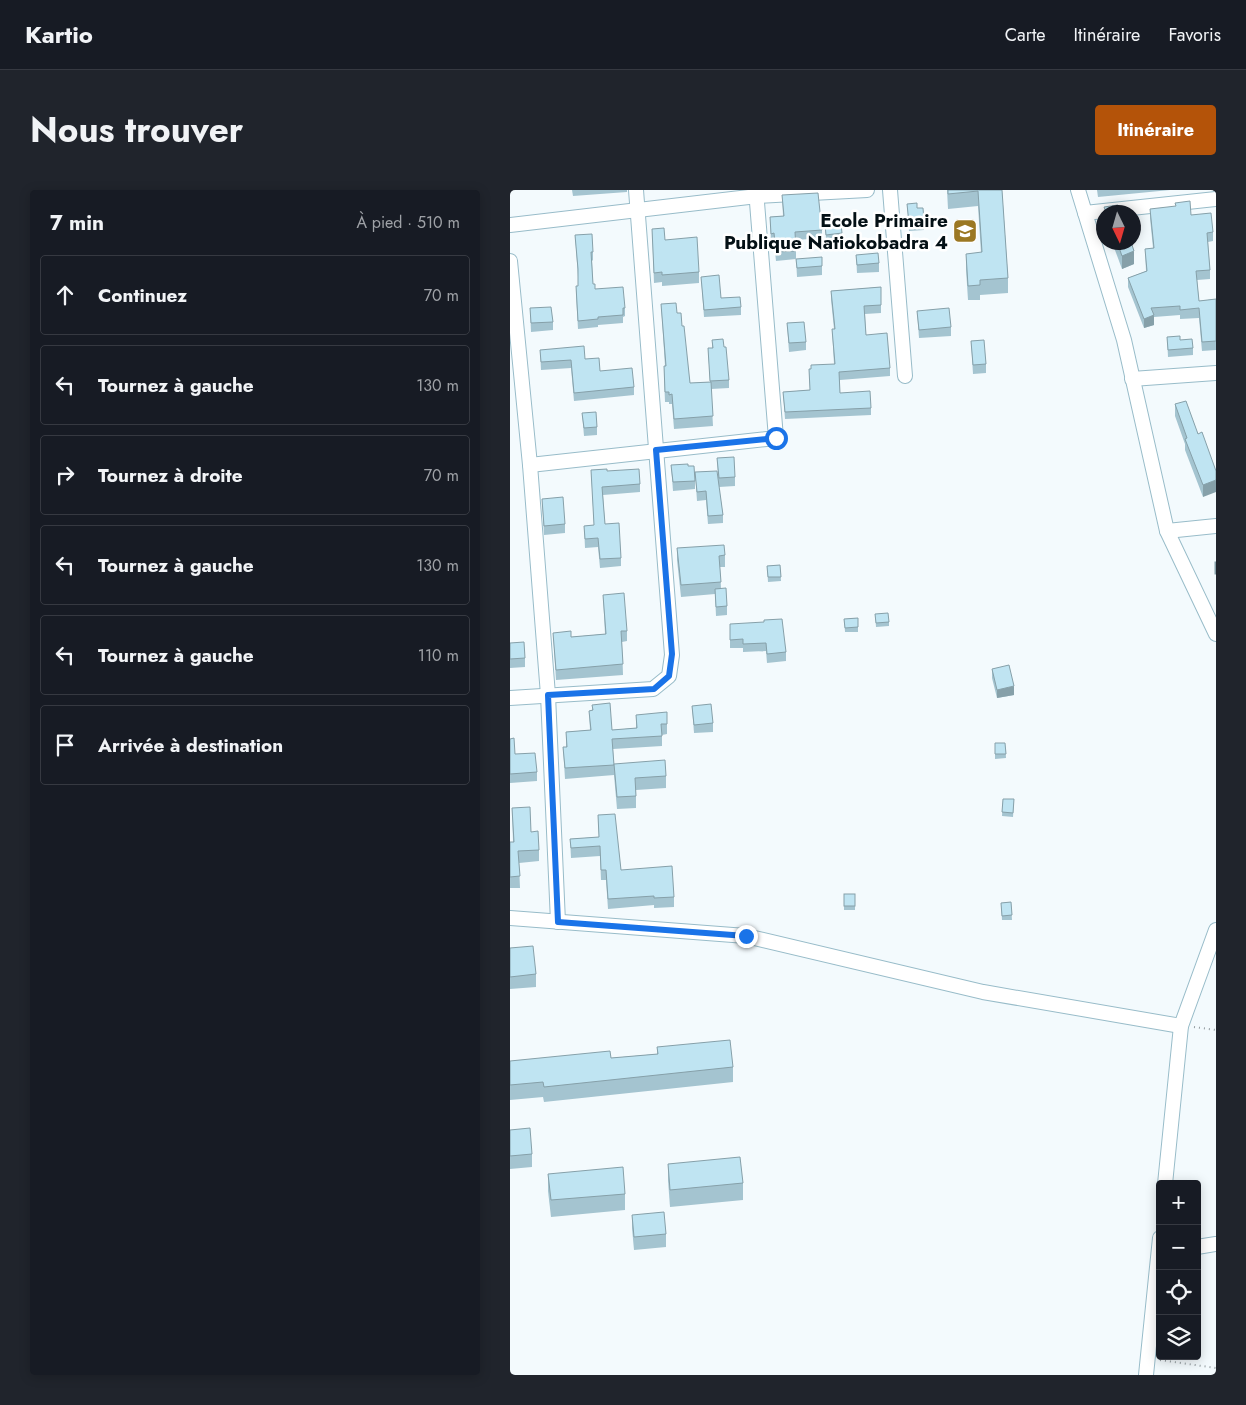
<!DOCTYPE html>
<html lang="fr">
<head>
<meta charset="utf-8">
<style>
	:root { --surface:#171b24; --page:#20242c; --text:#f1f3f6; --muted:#9ea1a6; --line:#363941; --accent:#b45309 }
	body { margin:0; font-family:Jost,sans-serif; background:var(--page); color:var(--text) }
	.controls { position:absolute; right:15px; bottom:15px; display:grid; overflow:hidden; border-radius:5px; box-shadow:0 2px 12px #0003 }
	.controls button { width:45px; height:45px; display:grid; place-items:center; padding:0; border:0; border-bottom:1px solid var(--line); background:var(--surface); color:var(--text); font:25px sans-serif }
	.compass { position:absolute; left:586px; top:15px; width:45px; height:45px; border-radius:50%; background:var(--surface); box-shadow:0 2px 12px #0003; rotate:175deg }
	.stop { position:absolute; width:15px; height:15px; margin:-11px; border:4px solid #1a73e8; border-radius:50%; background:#fff }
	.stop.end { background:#1a73e8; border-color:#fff; box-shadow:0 1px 5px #0008 }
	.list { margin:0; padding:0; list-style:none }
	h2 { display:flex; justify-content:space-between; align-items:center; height:65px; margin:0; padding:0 20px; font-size:21px }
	h2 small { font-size:16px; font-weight:400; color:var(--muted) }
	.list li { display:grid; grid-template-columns:32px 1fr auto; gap:15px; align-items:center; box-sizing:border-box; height:80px; margin:0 10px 10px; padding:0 10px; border:1px solid var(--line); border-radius:5px }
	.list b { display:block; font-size:19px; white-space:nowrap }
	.list em { font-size:16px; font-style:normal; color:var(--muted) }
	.icon { flex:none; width:28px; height:28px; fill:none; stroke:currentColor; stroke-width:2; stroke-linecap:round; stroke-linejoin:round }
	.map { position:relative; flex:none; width:706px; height:1185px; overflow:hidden; border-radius:5px }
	header { display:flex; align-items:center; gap:30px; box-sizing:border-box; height:70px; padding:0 25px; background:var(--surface); border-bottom:1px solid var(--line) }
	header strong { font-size:24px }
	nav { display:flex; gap:28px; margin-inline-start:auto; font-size:18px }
	.intro { display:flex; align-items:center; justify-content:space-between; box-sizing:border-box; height:120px; padding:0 30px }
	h1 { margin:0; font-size:35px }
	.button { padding:12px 22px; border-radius:5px; background:var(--accent); color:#fff; font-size:18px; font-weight:700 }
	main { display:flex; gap:30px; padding:0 30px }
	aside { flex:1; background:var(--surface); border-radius:5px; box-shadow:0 2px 12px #0003 }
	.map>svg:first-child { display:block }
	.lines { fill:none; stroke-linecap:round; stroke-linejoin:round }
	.minor-casing { stroke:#98bcc9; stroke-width:16 }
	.path { stroke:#949da1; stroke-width:2; stroke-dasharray:1 4; stroke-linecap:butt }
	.minor { stroke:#fff; stroke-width:14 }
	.wall { fill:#a4c4d0 }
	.shaded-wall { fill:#86a0a9 }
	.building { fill:#bfe4f2; stroke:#86a0a9 }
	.route { stroke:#1a73e8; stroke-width:6 }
	.labels { text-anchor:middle; stroke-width:5; stroke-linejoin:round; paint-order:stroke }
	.poi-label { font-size:19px; font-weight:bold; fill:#041015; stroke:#fff; text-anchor:end }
</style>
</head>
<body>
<header>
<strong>Kartio</strong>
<nav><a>Carte</a><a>Itinéraire</a><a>Favoris</a></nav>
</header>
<div class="intro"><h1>Nous trouver</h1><a class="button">Itinéraire</a></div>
<main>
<aside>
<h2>7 min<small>À pied · 510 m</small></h2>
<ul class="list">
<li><svg class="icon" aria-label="ahead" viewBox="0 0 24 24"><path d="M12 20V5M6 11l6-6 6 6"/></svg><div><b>Continuez</b></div><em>70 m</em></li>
<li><svg class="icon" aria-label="left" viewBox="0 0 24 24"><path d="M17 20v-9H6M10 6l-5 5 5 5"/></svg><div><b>Tournez à gauche</b></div><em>130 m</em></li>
<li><svg class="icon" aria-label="right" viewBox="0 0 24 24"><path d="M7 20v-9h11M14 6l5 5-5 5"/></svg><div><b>Tournez à droite</b></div><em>70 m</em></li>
<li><svg class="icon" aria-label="left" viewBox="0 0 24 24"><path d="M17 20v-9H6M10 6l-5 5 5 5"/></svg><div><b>Tournez à gauche</b></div><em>130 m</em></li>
<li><svg class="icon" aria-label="left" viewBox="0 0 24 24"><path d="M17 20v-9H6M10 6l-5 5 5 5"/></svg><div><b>Tournez à gauche</b></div><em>110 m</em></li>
<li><svg class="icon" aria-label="arrive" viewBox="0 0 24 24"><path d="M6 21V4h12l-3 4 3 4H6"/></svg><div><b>Arrivée à destination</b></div></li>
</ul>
</aside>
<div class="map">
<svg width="706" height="1185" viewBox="0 0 706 1185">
	<rect width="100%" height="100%" fill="#f3fafd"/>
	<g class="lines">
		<defs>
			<g id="minor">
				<path d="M 380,0 L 395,186"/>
				<path d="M 568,0 L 614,150 L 657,341 L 706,444"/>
				<path d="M 575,23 L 706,9"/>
				<path d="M 0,35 L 247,6 L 357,0"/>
				<path d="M 0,71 L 20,275 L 38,505 L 48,732"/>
				<path d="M 622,189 L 706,183"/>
				<path d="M 20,275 L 266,248 L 246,0"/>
				<path d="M 657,341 L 706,336"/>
				<path d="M 0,508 L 143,499 L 159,486 L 162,465 L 126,0"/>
				<path d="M 0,728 L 236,746 L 473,802 L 671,836"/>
				<path d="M 655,994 L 671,836 L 706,740"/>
				<path d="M 687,1057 L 706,1054"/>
				<path d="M 636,1185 L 650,1048"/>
			</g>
		</defs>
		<use href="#minor" class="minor-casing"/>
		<g class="path">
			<path d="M 684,837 L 706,840"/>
			<path d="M 650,1170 L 706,1178"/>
		</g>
		<use href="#minor" class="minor"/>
	</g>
	<g class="wall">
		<path d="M 62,0 L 117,0 L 117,2 L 63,6 Z"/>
		<path d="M 437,0 L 492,0 L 498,88 L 498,103 L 470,105 L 470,110 L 458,110 L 456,79 L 456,64 L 471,63 L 468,16 L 438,19 Z"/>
		<path d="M 587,0 L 660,0 L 588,7 Z"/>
		<path d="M 272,5 L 312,40 L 312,48 L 286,50 L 286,69 L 312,76 L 312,85 L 287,87 L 286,69 L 266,71 L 264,52 L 261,52 L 260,27 L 273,26 Z"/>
		<path d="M 397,14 L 407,18 L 414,31 L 414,40 L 399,41 Z"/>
		<path d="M 640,19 L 681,25 L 703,42 L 703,51 L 698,52 L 700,80 L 700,89 L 687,90 L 689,111 L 706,109 L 706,160 L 692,161 L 689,128 L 670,129 L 670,125 L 644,127 L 644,135 L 634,138 L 618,97 L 618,88 L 636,81 L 635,59 L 643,58 L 640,28 Z"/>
		<path d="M 315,35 L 332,43 L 332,48 L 316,49 Z"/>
		<path d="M 142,39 L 155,50 L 189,82 L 189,93 L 152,96 L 152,92 L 144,93 Z"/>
		<path d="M 65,45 L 83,62 L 83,70 L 82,71 L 83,94 L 85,99 L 115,118 L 115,126 L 113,127 L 113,133 L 88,135 L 88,137 L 68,139 L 66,104 L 66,96 L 68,96 L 68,87 Z"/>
		<path d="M 602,52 L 621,52 L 624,74 L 612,79 Z"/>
		<path d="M 346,65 L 369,73 L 369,82 L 347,83 Z"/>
		<path d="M 191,87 L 211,108 L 231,117 L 231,125 L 194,127 Z"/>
		<path d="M 371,97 L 371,123 L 355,124 L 356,145 L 380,178 L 380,186 L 330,190 L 330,203 L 361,218 L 361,225 L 275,229 L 273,202 L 300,200 L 299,179 L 324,174 L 322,139 L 324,139 L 321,109 L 321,101 Z"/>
		<path d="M 151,114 L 167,123 L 172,136 L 180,193 L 200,192 L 198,158 L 202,158 L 202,150 L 219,190 L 219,198 L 201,199 L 203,236 L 164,239 L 162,214 L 159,214 L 159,212 L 155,212 L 154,186 L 154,176 L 155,176 Z"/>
		<path d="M 20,118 L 43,132 L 43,140 L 21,142 Z"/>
		<path d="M 407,121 L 441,137 L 441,146 L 409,148 Z"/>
		<path d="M 277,133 L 296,152 L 296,160 L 279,162 Z"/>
		<path d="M 657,147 L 670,150 L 683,158 L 683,165 L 658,167 Z"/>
		<path d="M 461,151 L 476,174 L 476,183 L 463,184 Z"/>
		<path d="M 30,160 L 75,169 L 90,181 L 124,197 L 124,205 L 64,211 L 61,178 L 31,180 Z"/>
		<path d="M 665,214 L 688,244 L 706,281 L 693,307 L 675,260 L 675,254 L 665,226 Z"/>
		<path d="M 72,223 L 87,237 L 87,245 L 74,246 Z"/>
		<path d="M 207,268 L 225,287 L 225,296 L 209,297 L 213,325 L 213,333 L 198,334 L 196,310 L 187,311 L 185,282 L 208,288 Z"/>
		<path d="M 161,275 L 178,276 L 185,291 L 185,299 L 163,301 Z"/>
		<path d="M 81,280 L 97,281 L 130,294 L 130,302 L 93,305 L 95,334 L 111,368 L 111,376 L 90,378 L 88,357 L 75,358 L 74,336 L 84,335 Z"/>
		<path d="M 32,309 L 55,334 L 55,343 L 34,345 Z"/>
		<path d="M 167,358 L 215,365 L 215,377 L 210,377 L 211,398 L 217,416 L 217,425 L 206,426 L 205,404 L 171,407 L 167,370 Z"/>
		<path d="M 270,375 L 271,391 L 258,392 L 257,376 Z"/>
		<path d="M 93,405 L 117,441 L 117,451 L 112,452 L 113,485 L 46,490 L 43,443 L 61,447 L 95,444 Z"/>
		<path d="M 365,424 L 379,432 L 379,436 L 366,437 Z"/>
		<path d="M 348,428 L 348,442 L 335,442 L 334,429 Z"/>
		<path d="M 220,434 L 276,462 L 276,471 L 257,473 L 256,461 L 233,462 L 233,458 L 220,458 Z"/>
		<path d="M 0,453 L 15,468 L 15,477 L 0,478 Z"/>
		<path d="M 482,479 L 504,505 L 487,508 L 482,488 Z"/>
		<path d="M 82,515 L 102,540 L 126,538 L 126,525 L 157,534 L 157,544 L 152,545 L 152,556 L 103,559 L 104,574 L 156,586 L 156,598 L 126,600 L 126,618 L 107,619 L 104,585 L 55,589 L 53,557 L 56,557 L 56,542 L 80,540 L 79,521 L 82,520 Z"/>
		<path d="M 182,516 L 203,533 L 203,542 L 184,543 Z"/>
		<path d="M 0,549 L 5,564 L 27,582 L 27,591 L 0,593 Z"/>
		<path d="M 485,553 L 495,553 L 496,568 L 485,569 Z"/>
		<path d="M 493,609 L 504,609 L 503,627 L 492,626 Z"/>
		<path d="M 2,618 L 21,642 L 29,660 L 29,671 L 9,673 L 10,698 L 0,698 L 0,652 L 3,652 Z"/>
		<path d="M 88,625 L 111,680 L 164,707 L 164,717 L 144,718 L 144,715 L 98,719 L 96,690 L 91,690 L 90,666 L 61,668 L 60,649 L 89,647 Z"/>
		<rect x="334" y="704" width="11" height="16"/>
		<path d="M 501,712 L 502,730 L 492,730 L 491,713 Z"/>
		<path d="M 0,758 L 26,784 L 26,797 L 0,799 Z"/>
		<path d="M 147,857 L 223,877 L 223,892 L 34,912 L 33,907 L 0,910 L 0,871 L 101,868 L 147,864 Z"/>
		<path d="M 0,940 L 22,964 L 22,977 L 0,979 Z"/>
		<path d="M 158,974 L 233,993 L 233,1010 L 160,1017 L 158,990 Z"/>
		<path d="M 38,984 L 115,1004 L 115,1020 L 41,1027 L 38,1001 Z"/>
		<path d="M 122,1025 L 156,1044 L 156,1057 L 124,1060 L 122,1038 Z"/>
	</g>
	<g class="shaded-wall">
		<path d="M 624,61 L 624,74 L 612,79 L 612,66 Z"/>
		<path d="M 644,125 L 644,135 L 634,138 L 634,129 Z"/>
		<path d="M 706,290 L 706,302 L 693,307 L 693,295 Z"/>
		<path d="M 504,496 L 504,505 L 487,508 L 487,500 Z"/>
	</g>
	<g class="building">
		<path d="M 438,0 L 492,0 L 498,88 L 470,90 L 470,95 L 458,96 L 456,64 L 472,62 L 468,1 L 438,4 Z"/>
		<path d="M 308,3 L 312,40 L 285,42 L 286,61 L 266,62 L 264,43 L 261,44 L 260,27 L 274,26 L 272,5 Z"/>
		<path d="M 680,11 L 681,25 L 701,23 L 703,42 L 697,43 L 700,80 L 686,81 L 689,111 L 706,109 L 706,151 L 692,152 L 689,118 L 670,120 L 670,116 L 641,118 L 644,125 L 634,129 L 618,88 L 637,81 L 635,59 L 644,58 L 640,19 L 666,16 L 665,13 Z"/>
		<path d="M 407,13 L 407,18 L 413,18 L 414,31 L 399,33 L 397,14 Z"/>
		<path d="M 608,15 L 610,22 L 596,22 L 594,17 Z"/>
		<path d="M 331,34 L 332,43 L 316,45 L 315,35 Z"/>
		<path d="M 154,38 L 155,50 L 187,47 L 189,82 L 152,85 L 152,82 L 144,83 L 142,39 Z"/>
		<path d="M 82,44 L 83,62 L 81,62 L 83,94 L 85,94 L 85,99 L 113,97 L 115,118 L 113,118 L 113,125 L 88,127 L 88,129 L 68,131 L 66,96 L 68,96 L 68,79 L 65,45 Z"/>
		<path d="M 607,52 L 621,52 L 624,61 L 612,66 Z"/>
		<path d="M 368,63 L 369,73 L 347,75 L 346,65 Z"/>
		<path d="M 312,67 L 312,76 L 287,78 L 286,69 Z"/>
		<path d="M 209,85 L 211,108 L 230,107 L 231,117 L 194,120 L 191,87 Z"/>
		<path d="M 371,97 L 371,115 L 354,116 L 356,145 L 377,143 L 380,178 L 329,182 L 330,203 L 360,201 L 361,218 L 275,222 L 273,202 L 300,200 L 299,179 L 301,179 L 301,175 L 325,174 L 322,139 L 325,139 L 321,101 Z"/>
		<path d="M 166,113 L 167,123 L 171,123 L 172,136 L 174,136 L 180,193 L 201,192 L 203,226 L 164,229 L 162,204 L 159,205 L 159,202 L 155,202 L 154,176 L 156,176 L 151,114 Z"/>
		<path d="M 41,117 L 43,132 L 21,133 L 20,118 Z"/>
		<path d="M 439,118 L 441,137 L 409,140 L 407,121 Z"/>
		<path d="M 294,132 L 296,152 L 279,153 L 277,133 Z"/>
		<path d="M 670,146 L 670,150 L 682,149 L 683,158 L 658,160 L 657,147 Z"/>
		<path d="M 213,149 L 214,157 L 216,157 L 219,190 L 200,191 L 198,158 L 203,158 L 202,150 Z"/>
		<path d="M 474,150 L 476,174 L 463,175 L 461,151 Z"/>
		<path d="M 74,156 L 75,169 L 89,168 L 90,181 L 122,178 L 124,197 L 64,203 L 61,170 L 31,172 L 30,160 Z"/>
		<path d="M 676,211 L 688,244 L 692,242 L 706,281 L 706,290 L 693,295 L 675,249 L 677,248 L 665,214 Z"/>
		<path d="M 86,222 L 87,237 L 74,238 L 72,223 Z"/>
		<path d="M 224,267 L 225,287 L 209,288 L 207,268 Z"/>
		<path d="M 178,274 L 178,276 L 184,276 L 185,291 L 163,292 L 161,275 Z"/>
		<path d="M 97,279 L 97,281 L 129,279 L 130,294 L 92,297 L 95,334 L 109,333 L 111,368 L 90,369 L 88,348 L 75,349 L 74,336 L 84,335 L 81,280 Z"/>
		<path d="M 207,281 L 213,325 L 198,326 L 196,301 L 187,302 L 185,282 Z"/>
		<path d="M 53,307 L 55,334 L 34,336 L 32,309 Z"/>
		<path d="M 214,355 L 215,365 L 209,366 L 211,392 L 171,395 L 167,358 Z"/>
		<rect x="705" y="372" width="1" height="12"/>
		<path d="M 270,375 L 271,387 L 258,387 L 257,376 Z"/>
		<path d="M 216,398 L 217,416 L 206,417 L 205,399 Z"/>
		<path d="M 114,403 L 117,441 L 111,441 L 113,474 L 46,480 L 43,443 L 61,441 L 61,447 L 96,444 L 93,405 Z"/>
		<path d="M 378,423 L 379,432 L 366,433 L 365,424 Z"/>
		<path d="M 348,428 L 348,437 L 335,438 L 334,429 Z"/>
		<path d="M 272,429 L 276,462 L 257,464 L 256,453 L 233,454 L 233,449 L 220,450 L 220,434 L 254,432 L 254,430 Z"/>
		<path d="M 14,452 L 15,468 L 0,469 L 0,453 Z"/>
		<path d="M 499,475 L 504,496 L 487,500 L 482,479 Z"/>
		<path d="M 100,513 L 102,540 L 127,538 L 126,525 L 157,522 L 157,534 L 151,534 L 152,546 L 102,549 L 104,575 L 55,578 L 53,557 L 57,557 L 56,542 L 81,540 L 79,521 L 83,520 L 82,515 Z"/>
		<path d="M 201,514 L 203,533 L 184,535 L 182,516 Z"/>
		<path d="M 4,548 L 5,564 L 25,563 L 27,582 L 0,584 L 0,549 Z"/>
		<path d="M 485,553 L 495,553 L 496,564 L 485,564 Z"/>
		<path d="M 155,570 L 156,586 L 125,588 L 126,606 L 107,607 L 104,574 Z"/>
		<path d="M 493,609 L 504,609 L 503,623 L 492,622 Z"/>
		<path d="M 20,617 L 21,642 L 28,641 L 29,660 L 8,661 L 10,686 L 0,687 L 0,652 L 4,652 L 2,618 Z"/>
		<path d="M 105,624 L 111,680 L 162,676 L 164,707 L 144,708 L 144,706 L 98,709 L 96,680 L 91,680 L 90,656 L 61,658 L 60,649 L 89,647 L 88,625 Z"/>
		<rect x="334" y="704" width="11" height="12"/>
		<path d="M 501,712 L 502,725 L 492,726 L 491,713 Z"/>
		<path d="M 23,756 L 26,784 L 0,787 L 0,758 Z"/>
		<path d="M 220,850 L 223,877 L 34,897 L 33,892 L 0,895 L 0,871 L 100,861 L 101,868 L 148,864 L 147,857 Z"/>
		<path d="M 20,938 L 22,964 L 0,966 L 0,940 Z"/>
		<path d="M 230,967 L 233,993 L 160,1000 L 158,974 Z"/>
		<path d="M 113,977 L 115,1004 L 41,1010 L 38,984 Z"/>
		<path d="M 154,1022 L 156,1044 L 124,1047 L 122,1025 Z"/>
	</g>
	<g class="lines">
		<path class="route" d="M 236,746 L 48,732 L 38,505 L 144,499 L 159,486 L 162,464 L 146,260 L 266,248"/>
	</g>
	<defs>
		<symbol id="school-square" viewBox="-11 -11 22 22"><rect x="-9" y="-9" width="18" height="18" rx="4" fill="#9b7823" stroke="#fff"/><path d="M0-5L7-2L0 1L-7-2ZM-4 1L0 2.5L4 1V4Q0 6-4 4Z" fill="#fff"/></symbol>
	</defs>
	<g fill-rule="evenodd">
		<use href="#school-square" x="441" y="27" width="28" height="28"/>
	</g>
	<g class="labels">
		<g class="poi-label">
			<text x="438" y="37">Ecole Primaire<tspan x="438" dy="22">Publique Natiokobadra 4</tspan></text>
		</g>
	</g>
</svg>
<div class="controls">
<button>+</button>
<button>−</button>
<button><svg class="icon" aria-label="locate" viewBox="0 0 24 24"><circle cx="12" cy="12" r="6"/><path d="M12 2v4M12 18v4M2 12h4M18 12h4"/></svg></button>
<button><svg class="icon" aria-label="layers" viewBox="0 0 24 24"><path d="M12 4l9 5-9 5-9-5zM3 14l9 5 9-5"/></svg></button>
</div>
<svg class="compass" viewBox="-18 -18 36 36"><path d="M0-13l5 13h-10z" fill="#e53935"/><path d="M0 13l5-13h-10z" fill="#9ea1a6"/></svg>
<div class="stop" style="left:266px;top:248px"></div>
<div class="stop end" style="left:236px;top:746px"></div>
</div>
</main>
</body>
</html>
